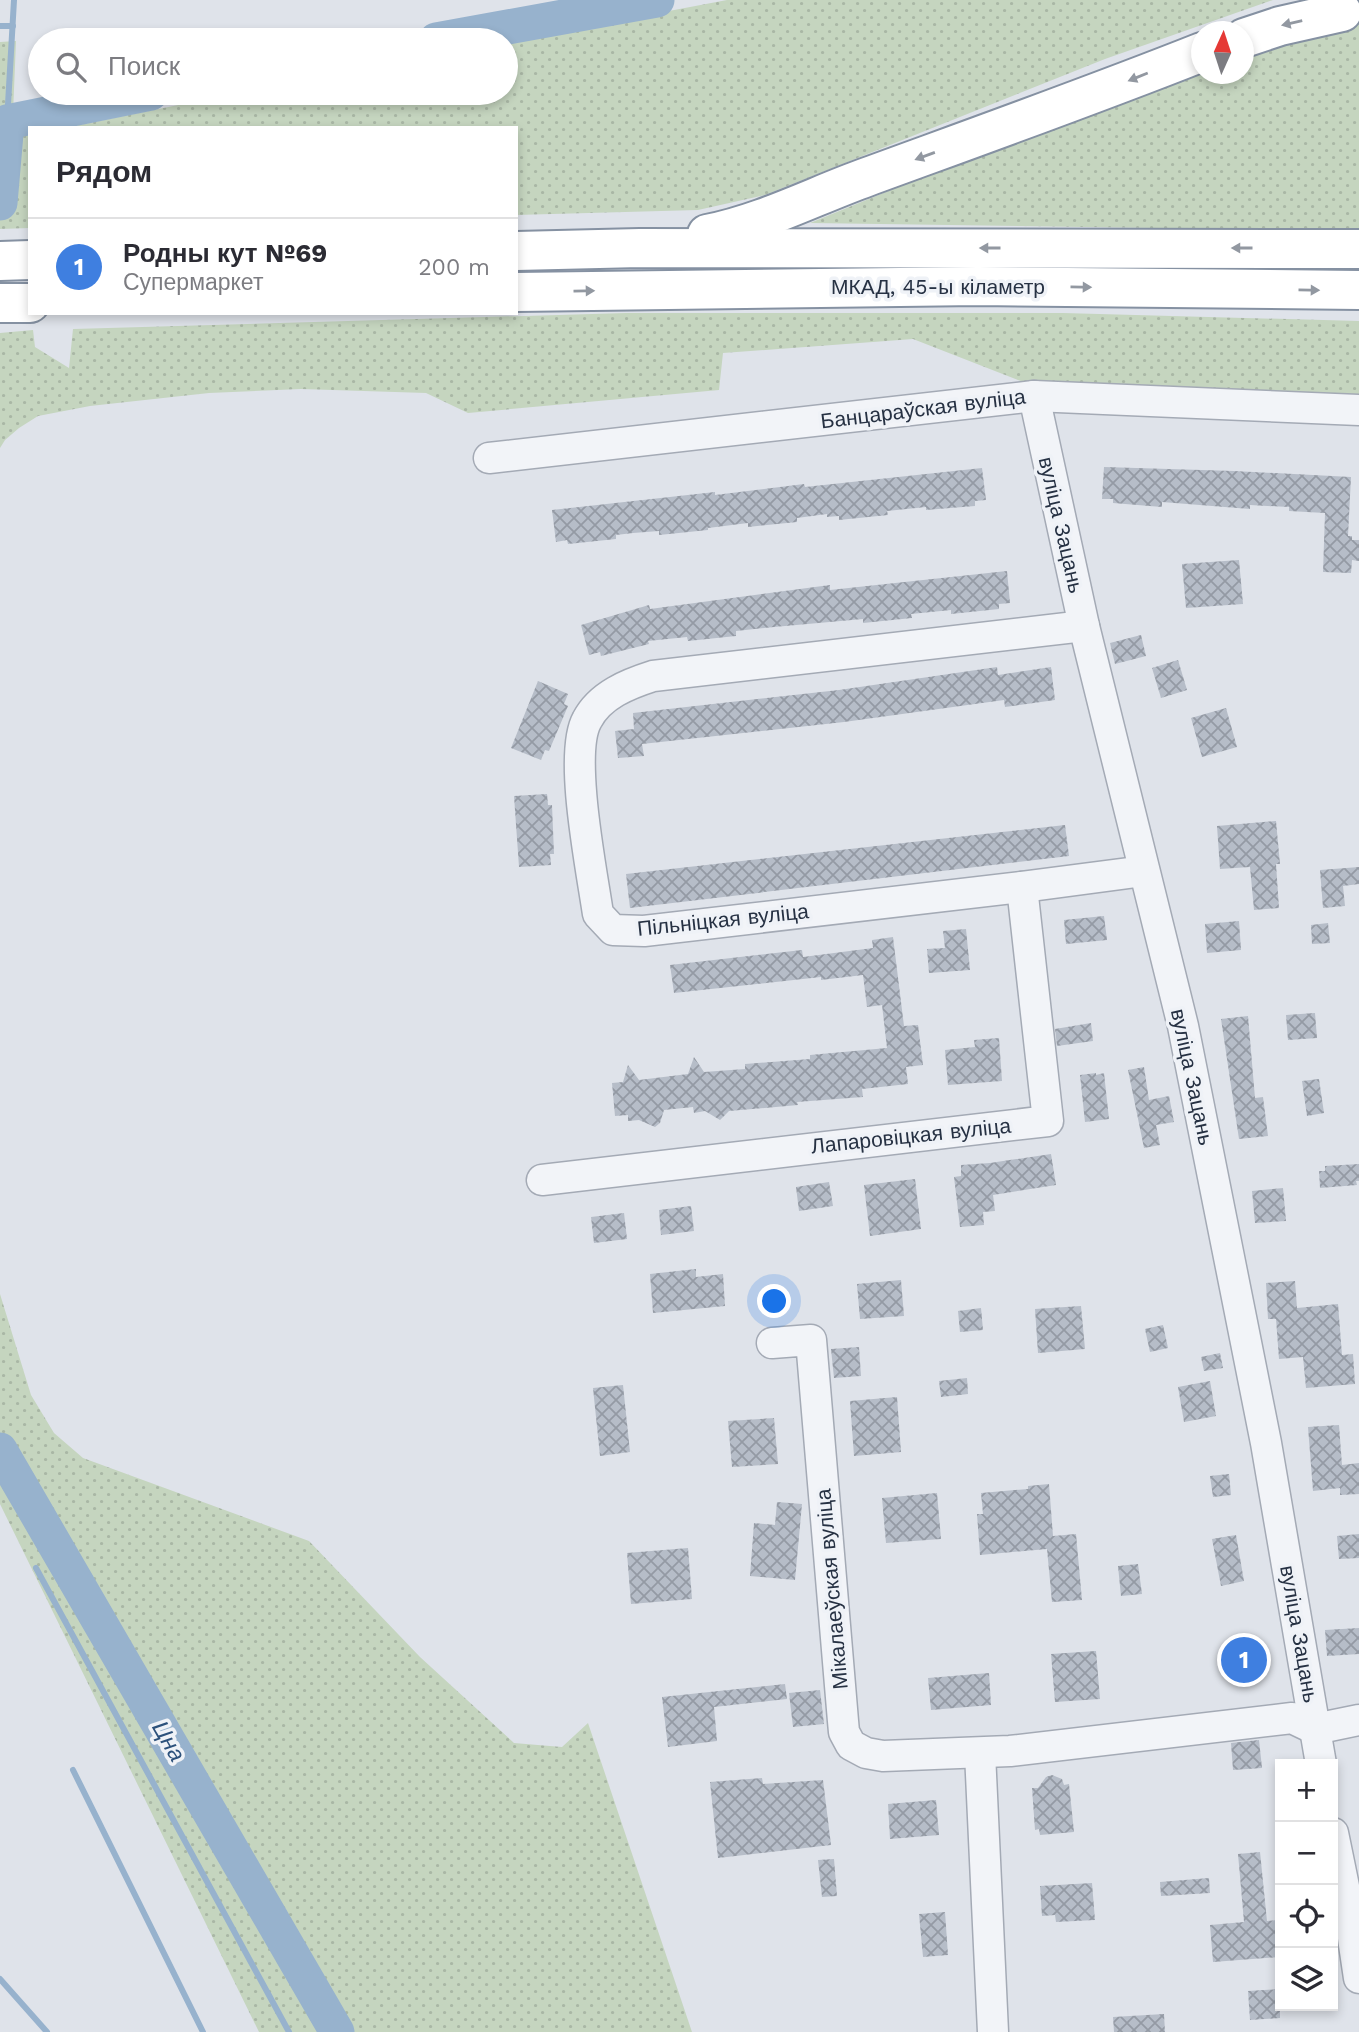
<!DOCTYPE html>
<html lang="ru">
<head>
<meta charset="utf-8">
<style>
	:root { --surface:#fff; --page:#f7f7f7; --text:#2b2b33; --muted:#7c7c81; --line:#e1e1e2; --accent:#b45309 }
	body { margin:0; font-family:"Work Sans",sans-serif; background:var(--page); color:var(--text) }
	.controls { position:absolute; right:21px; bottom:21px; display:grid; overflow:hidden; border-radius:0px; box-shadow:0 4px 10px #0003 }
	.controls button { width:63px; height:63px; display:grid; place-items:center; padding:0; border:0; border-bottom:2px solid var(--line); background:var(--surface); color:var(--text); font:35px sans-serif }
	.compass { position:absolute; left:1191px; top:21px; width:63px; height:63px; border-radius:50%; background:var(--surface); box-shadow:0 4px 10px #0003; rotate:3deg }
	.you { position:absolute; left:775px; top:1302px; width:24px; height:24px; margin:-18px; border:5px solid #fff; border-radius:50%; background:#1a73e8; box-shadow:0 0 0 10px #1a73e833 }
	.badge { display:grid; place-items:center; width:46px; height:46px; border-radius:50%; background:var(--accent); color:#fff; font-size:23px; font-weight:700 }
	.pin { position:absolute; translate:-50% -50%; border:4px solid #fff; box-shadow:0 2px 7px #0006 }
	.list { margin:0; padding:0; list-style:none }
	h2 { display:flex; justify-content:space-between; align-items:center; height:91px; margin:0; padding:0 28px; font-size:30px }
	h2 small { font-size:23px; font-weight:400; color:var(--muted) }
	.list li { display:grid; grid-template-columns:46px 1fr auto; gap:21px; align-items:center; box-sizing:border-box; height:98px; padding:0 28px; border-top:2px solid var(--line) }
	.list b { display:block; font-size:26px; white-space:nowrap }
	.list p { margin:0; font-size:23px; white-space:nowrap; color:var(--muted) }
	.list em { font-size:23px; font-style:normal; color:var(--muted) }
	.icon { flex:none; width:38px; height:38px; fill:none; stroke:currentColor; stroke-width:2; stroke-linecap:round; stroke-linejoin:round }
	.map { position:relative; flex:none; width:1359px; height:2032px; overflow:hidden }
	.search { position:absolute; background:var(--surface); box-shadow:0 4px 10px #0003; left:28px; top:28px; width:490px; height:77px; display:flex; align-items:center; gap:18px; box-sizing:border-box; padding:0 24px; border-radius:38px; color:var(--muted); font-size:26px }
	.panel { position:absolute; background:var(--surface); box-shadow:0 4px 10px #0003; left:28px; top:126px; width:490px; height:189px; border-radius:0px }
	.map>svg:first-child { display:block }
	.grass { fill:url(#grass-dots) }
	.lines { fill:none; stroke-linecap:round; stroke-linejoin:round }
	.stream { stroke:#97b2cd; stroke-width:6 }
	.river { stroke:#97b2cd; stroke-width:35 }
	.building { fill:url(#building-cross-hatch) }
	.minor-casing { stroke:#a4aab5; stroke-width:33 }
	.highway-casing { stroke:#8591a2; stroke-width:42 }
	.minor { stroke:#f2f4f8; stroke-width:30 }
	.highway { stroke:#fff; stroke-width:38 }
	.oneway { fill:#9298a1 }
	.labels { text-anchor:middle; stroke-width:7; stroke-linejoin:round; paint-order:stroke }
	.street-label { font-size:21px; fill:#263143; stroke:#eff2f7 }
	.water-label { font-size:23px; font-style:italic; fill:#2c517b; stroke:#eff2f7 }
</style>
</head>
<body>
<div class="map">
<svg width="1359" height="2032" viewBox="0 0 1359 2032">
	<defs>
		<pattern id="grass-dots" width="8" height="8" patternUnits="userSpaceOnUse" patternTransform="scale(1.75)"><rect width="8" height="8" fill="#c5d5bf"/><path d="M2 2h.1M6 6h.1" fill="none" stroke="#a9b7a5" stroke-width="1.8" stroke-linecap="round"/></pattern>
		<pattern id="building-cross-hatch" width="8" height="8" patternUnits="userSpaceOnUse" patternTransform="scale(1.75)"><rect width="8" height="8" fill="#b6bdc8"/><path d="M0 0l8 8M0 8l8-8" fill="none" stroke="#949aa4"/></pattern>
	</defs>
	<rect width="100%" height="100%" fill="#dfe3ea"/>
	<g class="grass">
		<path d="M 727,0 L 1273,0 L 1105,59 L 765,195 L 698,210 L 516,215 L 516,128 L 64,128 L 238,93 L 506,93 L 506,42 Z"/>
		<path d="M 1350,22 L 1359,22 L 1359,231 L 810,223 L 1201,63 L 1202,74 L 1244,74 L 1244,49 Z"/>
		<path d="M 16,41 L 12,138 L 30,135 L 30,228 L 0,229 L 0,42 Z"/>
		<path d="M 626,313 L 1063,313 L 1359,321 L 1359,401 L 1031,385 L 913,339 L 723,353 L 719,390 L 468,413 L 426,393 L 301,389 L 209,393 L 90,406 L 38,416 L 19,428 L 5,440 L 0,448 L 0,333 L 33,330 L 35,347 L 69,368 L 73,329 Z"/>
		<path d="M 0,1294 L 31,1395 L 54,1433 L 83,1458 L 309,1541 L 420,1657 L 514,1743 L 562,1747 L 588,1723 L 692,2032 L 259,2032 L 0,1504 Z"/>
	</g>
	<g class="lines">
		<g class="stream">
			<path d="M 0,26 L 13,26"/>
			<path d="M 7,122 L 14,0"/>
			<path d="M 36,1568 L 289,2032"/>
			<path d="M 73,1770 L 203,2032"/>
			<path d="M 0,1979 L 47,2032"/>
		</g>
		<g class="river">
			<path d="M 436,40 L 657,0"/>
			<path d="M 0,203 L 7,122 L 151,93"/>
			<path d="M 0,1450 L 337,2032"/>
		</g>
	</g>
	<g class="building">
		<path d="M 1104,467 L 1234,471 L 1351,477 L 1348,536 L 1352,536 L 1352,540 L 1359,540 L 1359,561 L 1352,560 L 1351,573 L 1323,572 L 1325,513 L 1289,511 L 1289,507 L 1250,505 L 1250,509 L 1162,502 L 1162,507 L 1113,503 L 1113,499 L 1102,499 Z"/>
		<path d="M 982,468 L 986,500 L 975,501 L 975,506 L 926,510 L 926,507 L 887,511 L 888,515 L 839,520 L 839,516 L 827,517 L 827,514 L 797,518 L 797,522 L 748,527 L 748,523 L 708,528 L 708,530 L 659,535 L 659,531 L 633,533 L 616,535 L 616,539 L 568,544 L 567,540 L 556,542 L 552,510 L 715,492 L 715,495 L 804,484 L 805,487 Z"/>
		<path d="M 1239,560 L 1243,604 L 1186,608 L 1182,564 Z"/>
		<path d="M 1007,571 L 1010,603 L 999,604 L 999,609 L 951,614 L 951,610 L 911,614 L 912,618 L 863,623 L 863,619 L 774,627 L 736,631 L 736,636 L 688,641 L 687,637 L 648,641 L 649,644 L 601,656 L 600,652 L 589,655 L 581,625 L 649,605 L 650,609 L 830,585 L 830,590 Z"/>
		<path d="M 1141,635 L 1146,656 L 1115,664 L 1110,643 Z"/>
		<path d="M 1178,660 L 1187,690 L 1161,698 L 1152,668 Z"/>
		<path d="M 997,667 L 998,675 L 1051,667 L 1055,700 L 1005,707 L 1004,700 L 844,722 L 642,744 L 644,756 L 618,758 L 615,731 L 634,729 L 633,713 L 839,690 Z"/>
		<path d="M 538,681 L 568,694 L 564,704 L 568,706 L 549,751 L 545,750 L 541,760 L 511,748 Z"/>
		<path d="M 1226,708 L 1237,747 L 1202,757 L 1191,718 Z"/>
		<path d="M 547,794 L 548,805 L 552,805 L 554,854 L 550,854 L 551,865 L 519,867 L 514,796 Z"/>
		<path d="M 1276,821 L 1280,864 L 1276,864 L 1279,908 L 1254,910 L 1250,867 L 1220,869 L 1217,826 Z"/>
		<path d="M 1065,825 L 1069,856 L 630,908 L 626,874 Z"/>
		<path d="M 1359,867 L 1359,884 L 1343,886 L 1345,906 L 1323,908 L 1320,870 Z"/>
		<path d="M 1104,916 L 1107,940 L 1066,944 L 1064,920 Z"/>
		<path d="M 1239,921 L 1241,950 L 1207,953 L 1205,924 Z"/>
		<path d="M 1328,923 L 1330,943 L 1312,944 L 1311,925 Z"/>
		<path d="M 966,929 L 970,970 L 929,973 L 927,949 L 945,948 L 943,931 Z"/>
		<path d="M 893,937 L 904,1026 L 918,1025 L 923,1065 L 906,1067 L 908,1084 L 862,1089 L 863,1097 L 797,1102 L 798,1105 L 729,1111 L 720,1120 L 705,1111 L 694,1113 L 693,1107 L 664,1110 L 660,1123 L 655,1127 L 639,1120 L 628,1121 L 628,1115 L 615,1116 L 612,1083 L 623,1082 L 628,1065 L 639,1080 L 688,1074 L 694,1057 L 704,1072 L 745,1069 L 745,1064 L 810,1059 L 810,1055 L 887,1048 L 882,1005 L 867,1007 L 863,975 L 821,980 L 821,977 L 674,993 L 670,965 L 802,950 L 803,957 L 873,948 L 872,940 Z"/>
		<path d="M 1315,1013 L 1317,1038 L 1288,1040 L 1286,1015 Z"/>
		<path d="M 1248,1016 L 1255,1098 L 1263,1097 L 1268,1136 L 1239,1139 L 1221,1019 Z"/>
		<path d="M 1091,1023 L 1093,1041 L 1057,1046 L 1055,1029 Z"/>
		<path d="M 999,1038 L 1002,1081 L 948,1085 L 945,1050 L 975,1047 L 974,1040 Z"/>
		<path d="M 1144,1067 L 1149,1100 L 1169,1096 L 1174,1122 L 1156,1125 L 1160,1145 L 1144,1148 L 1128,1070 Z"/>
		<path d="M 1096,1073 L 1096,1075 L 1104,1073 L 1109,1119 L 1085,1122 L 1080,1075 Z"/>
		<path d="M 1319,1079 L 1324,1113 L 1307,1116 L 1302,1081 Z"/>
		<path d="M 1051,1154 L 1056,1185 L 993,1195 L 995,1211 L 983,1212 L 984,1225 L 960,1227 L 954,1177 L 961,1176 L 961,1165 L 990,1163 Z"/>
		<path d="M 1359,1164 L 1359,1181 L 1356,1181 L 1357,1185 L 1320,1188 L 1319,1171 L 1325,1171 L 1325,1166 Z"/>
		<path d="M 915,1179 L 921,1229 L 870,1236 L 864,1185 Z"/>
		<path d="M 829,1182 L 833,1206 L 799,1211 L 796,1187 Z"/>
		<path d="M 1283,1188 L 1286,1221 L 1255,1223 L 1252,1191 Z"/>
		<path d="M 691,1206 L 694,1231 L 661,1235 L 659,1210 Z"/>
		<path d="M 624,1213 L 627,1239 L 594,1243 L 591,1217 Z"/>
		<path d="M 696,1269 L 696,1277 L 723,1274 L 725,1306 L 653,1313 L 650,1274 Z"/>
		<path d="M 901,1280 L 904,1316 L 860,1319 L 857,1284 Z"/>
		<path d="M 1295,1281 L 1297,1308 L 1338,1304 L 1342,1355 L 1353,1354 L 1355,1384 L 1306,1388 L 1303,1357 L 1279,1359 L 1276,1319 L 1268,1319 L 1266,1283 Z"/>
		<path d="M 1081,1306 L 1085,1349 L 1038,1353 L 1035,1309 Z"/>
		<path d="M 981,1308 L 983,1330 L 960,1332 L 958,1311 Z"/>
		<path d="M 1163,1325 L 1168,1348 L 1150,1352 L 1145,1329 Z"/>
		<path d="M 859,1347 L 861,1376 L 834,1378 L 831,1349 Z"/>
		<path d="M 1220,1353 L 1223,1368 L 1204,1371 L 1201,1357 Z"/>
		<path d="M 967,1378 L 968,1394 L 941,1397 L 939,1381 Z"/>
		<path d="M 1210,1381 L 1216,1416 L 1184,1422 L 1178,1387 Z"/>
		<path d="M 623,1385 L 630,1452 L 600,1456 L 593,1388 Z"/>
		<path d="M 897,1397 L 901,1452 L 854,1456 L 850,1401 Z"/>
		<path d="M 774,1418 L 778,1464 L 732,1467 L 728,1421 Z"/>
		<path d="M 1339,1425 L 1342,1465 L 1359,1463 L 1359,1494 L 1340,1495 L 1340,1488 L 1313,1491 L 1308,1427 Z"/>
		<path d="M 1229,1474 L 1231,1495 L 1213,1497 L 1210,1476 Z"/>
		<path d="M 1049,1484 L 1053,1536 L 1076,1534 L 1082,1600 L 1052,1602 L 1047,1549 L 980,1555 L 977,1514 L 983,1514 L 981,1493 L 1028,1489 L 1028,1486 Z"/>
		<path d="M 937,1493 L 941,1539 L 886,1543 L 882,1498 Z"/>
		<path d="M 777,1502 L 802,1504 L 795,1580 L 750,1576 L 754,1523 L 775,1525 Z"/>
		<path d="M 1359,1534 L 1359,1558 L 1339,1559 L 1337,1536 Z"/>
		<path d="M 1236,1535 L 1244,1581 L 1221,1586 L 1212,1539 Z"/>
		<path d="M 688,1548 L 692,1599 L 631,1604 L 627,1553 Z"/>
		<path d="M 1138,1564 L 1142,1594 L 1121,1596 L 1118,1566 Z"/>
		<path d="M 1359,1628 L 1359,1654 L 1327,1656 L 1325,1630 Z"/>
		<path d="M 1254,1636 L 1260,1680 L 1233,1684 L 1227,1640 Z"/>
		<path d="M 1096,1651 L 1100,1699 L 1055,1702 L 1051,1654 Z"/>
		<path d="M 989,1673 L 991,1705 L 931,1710 L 928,1678 Z"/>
		<path d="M 785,1684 L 787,1699 L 714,1707 L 717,1741 L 668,1747 L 662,1697 Z"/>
		<path d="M 820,1690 L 824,1724 L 793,1727 L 789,1693 Z"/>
		<path d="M 1259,1740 L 1262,1768 L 1233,1770 L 1231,1743 Z"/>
		<path d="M 1052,1775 L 1062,1779 L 1064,1785 L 1069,1784 L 1074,1832 L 1040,1835 L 1039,1829 L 1035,1830 L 1032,1788 L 1038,1788 L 1046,1777 Z"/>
		<path d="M 762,1778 L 763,1784 L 823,1780 L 831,1845 L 718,1858 L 710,1782 Z"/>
		<path d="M 936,1800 L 939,1835 L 890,1839 L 888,1804 Z"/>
		<path d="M 1260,1852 L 1267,1921 L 1277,1920 L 1280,1957 L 1213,1962 L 1210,1925 L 1244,1922 L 1238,1854 Z"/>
		<path d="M 834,1859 L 837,1896 L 822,1897 L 818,1860 Z"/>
		<path d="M 1209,1878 L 1210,1893 L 1161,1896 L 1160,1882 Z"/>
		<path d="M 1092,1883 L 1095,1920 L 1056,1922 L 1055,1915 L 1042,1916 L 1040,1886 Z"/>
		<path d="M 945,1912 L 948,1955 L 923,1957 L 919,1914 Z"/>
		<path d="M 1280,1989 L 1280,2018 L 1250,2020 L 1248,1991 Z"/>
		<path d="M 1164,2014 L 1165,2032 L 1114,2032 L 1113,2017 Z"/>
	</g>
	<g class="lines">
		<defs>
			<g id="minor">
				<path d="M 1034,396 L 1084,626 L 1183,1026 L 1266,1443 L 1321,1764"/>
				<path d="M 489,458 L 1034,396 L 1359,410"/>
				<path d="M 1084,626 L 653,676 C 628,684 600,695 587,720 C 568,754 592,872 598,914 L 613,930 L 644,931 L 1022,887 L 1144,871"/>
				<path d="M 542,1180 L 1048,1121 L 1022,887"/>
				<path d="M 772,1343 L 811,1340 L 843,1721 L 844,1732 L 851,1745 L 866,1753 L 883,1756 L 1010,1751 L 1292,1718 L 1315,1729"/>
				<path d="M 1315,1729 L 1359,1720"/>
				<path d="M 980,1753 L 993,2032"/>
				<path d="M 1333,1833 L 1349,1911 L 1359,1978"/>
			</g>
			<g id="highway">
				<path d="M 1244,38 L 1280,26 L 1342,12"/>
				<path d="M 707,234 C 763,223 814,196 867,177 C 979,136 1091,96 1202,52"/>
				<path d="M 516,251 L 640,248 L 1359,249"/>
				<path d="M 0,261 L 30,260"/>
				<path d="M 516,292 L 978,286 L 1359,290"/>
				<path d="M 0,303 L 30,303"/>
			</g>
		</defs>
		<use href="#minor" class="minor-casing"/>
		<use href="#highway" class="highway-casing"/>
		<use href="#minor" class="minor"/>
		<use href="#highway" class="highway"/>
	</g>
	<defs><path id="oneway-solid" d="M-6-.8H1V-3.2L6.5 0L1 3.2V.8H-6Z" transform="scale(1.75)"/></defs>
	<g class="oneway">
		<use href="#oneway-solid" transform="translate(1292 23) rotate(167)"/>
		<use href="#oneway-solid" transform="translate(1138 77) rotate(158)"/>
		<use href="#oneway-solid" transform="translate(925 156) rotate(160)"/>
		<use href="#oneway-solid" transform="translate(990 248) rotate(180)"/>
		<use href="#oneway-solid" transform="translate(1242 248) rotate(180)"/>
		<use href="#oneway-solid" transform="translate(1081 287) rotate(1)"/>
		<use href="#oneway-solid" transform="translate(1309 290) rotate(1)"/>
		<use href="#oneway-solid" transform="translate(584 291) rotate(-1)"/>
	</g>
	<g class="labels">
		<g class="street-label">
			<text x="938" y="294">МКАД, 45-ы кіламетр</text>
			<text transform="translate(923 409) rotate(-7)" y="7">Банцараўская вуліца</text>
			<text transform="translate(1061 525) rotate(77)" y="7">вуліца Зацань</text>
			<text transform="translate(723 920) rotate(-6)" y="7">Пільніцкая вуліца</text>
			<text transform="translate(1192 1077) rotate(78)" y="7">вуліца Зацань</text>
			<text transform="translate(911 1136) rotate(-6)" y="7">Лапаровіцкая вуліца</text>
			<text transform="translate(832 1589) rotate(-95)" y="7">Мікалаеўская вуліца</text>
			<text transform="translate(1299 1634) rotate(80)" y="7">вуліца Зацань</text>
		</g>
		<g class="water-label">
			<text transform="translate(169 1741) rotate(60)" y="8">Цна</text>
		</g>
	</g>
</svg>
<div class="controls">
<button>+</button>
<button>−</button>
<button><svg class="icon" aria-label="locate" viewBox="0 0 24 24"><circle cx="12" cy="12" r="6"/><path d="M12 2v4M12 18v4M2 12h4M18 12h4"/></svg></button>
<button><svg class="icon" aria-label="layers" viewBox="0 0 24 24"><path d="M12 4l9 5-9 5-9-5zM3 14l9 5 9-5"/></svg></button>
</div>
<svg class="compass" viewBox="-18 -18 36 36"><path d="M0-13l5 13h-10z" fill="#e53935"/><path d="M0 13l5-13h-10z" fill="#7c7c81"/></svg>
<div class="you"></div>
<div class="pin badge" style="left:1244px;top:1660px;background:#3f7fe0">1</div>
<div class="search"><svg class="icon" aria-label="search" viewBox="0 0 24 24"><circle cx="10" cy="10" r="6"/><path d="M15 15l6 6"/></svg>Поиск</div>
<section class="panel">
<h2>Рядом<small></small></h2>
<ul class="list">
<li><span class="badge" style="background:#3f7fe0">1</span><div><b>Родны кут №69</b><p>Супермаркет</p></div><em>200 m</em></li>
</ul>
</section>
</div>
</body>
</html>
